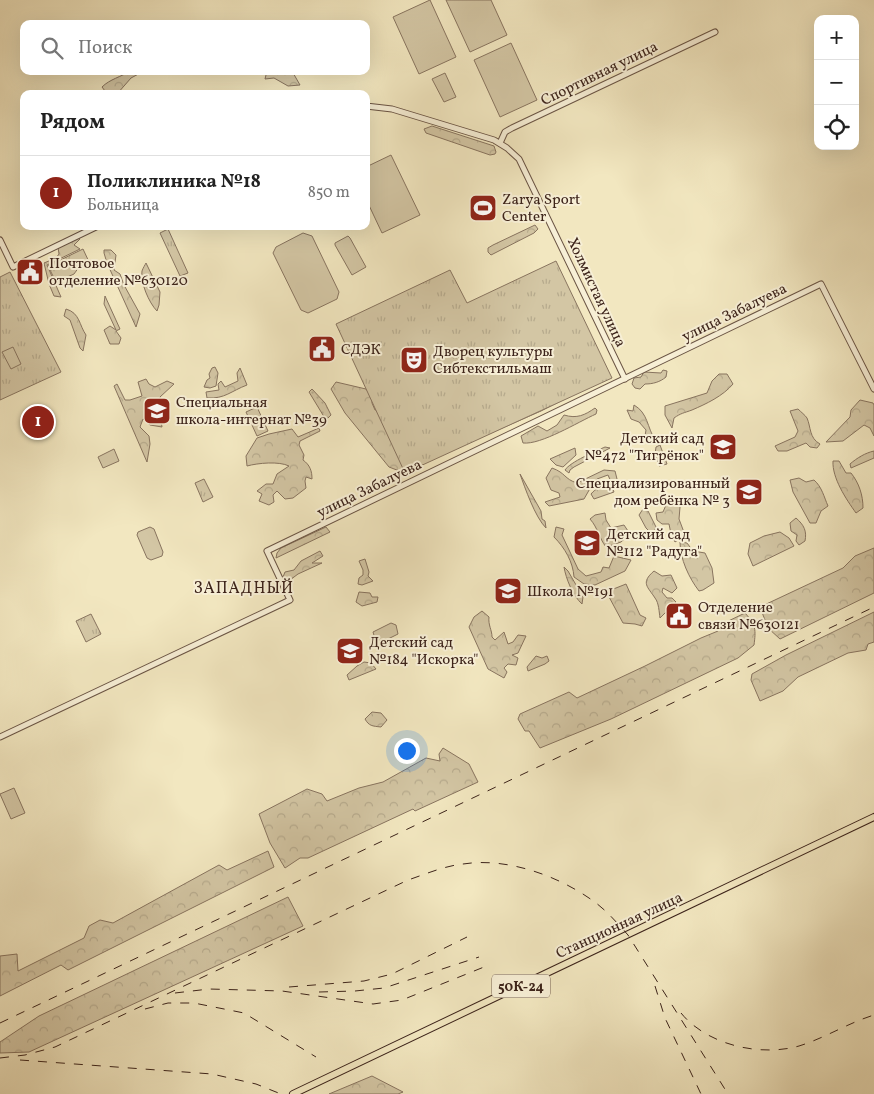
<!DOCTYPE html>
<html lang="ru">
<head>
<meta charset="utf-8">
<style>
	:root { --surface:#fff; --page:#f6f6f6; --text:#222; --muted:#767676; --line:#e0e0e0; --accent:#8f2418 }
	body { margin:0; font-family:Vollkorn,serif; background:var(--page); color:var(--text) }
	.controls { position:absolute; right:15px; top:15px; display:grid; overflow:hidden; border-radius:10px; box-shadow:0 5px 20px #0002 }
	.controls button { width:45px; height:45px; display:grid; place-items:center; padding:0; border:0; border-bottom:1px solid var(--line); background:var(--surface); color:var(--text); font:25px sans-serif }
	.you { position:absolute; left:406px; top:750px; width:18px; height:18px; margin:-12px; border:4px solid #fff; border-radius:50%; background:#1a73e8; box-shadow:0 0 0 8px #1a73e833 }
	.badge { display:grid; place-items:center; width:32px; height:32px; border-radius:50%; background:var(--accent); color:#fff; font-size:16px; font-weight:700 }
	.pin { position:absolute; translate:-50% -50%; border:2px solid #fff; box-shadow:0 1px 5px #0006 }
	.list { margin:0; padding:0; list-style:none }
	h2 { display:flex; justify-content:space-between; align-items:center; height:65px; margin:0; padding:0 20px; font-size:21px }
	h2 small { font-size:16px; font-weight:400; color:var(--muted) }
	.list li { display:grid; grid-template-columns:32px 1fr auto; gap:15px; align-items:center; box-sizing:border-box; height:75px; padding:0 20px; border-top:1px solid var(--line) }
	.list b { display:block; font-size:19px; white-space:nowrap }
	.list p { margin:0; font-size:16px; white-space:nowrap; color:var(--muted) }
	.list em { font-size:16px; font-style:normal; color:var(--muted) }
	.icon { flex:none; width:28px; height:28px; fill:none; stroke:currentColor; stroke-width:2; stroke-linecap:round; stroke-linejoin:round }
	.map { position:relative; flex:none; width:874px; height:1094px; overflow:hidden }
	.search { position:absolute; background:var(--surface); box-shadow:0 5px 20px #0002; left:20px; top:20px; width:350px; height:55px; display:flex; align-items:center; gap:12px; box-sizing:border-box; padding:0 18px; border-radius:10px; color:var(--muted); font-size:19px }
	.panel { position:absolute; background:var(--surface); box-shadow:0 5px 20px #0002; left:20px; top:90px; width:350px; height:140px; border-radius:10px }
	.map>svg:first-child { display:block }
	.grass { fill:url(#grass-dots); stroke:#88745f }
	.forest { fill:url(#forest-crowns); stroke:#88745f }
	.park { fill:url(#park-tufts); stroke:#88745f }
	.pitch { fill:#d3c6a4; stroke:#88745f }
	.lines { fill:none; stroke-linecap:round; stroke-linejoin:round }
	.minor-casing { stroke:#6a5444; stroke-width:7 }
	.major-casing { stroke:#3c231a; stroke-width:8 }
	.minor { stroke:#f7efd6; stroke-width:5 }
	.major { stroke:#f2e7c0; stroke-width:6 }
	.rail { stroke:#3c231a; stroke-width:1; stroke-dasharray:9 9; stroke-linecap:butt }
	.labels { text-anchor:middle; stroke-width:4; stroke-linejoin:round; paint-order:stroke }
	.shield { fill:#f7efd6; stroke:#746052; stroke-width:1 }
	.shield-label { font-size:14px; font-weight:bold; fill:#3c231a }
	.street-label { font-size:15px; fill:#3c231a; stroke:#f7efd6 }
	.poi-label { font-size:15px; fill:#3c231a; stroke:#f7efd6; text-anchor:start }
	.neighbourhood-label { font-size:16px; letter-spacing:1px; fill:#3c231a; stroke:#f7efd6 }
</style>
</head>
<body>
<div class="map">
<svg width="874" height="1094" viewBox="0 0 874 1094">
	<defs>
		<pattern id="grass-dots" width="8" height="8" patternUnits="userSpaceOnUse" patternTransform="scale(1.25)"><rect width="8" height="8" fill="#d3c6a4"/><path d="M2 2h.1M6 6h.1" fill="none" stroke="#b6aa8d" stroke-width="1.8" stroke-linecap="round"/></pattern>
		<pattern id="forest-crowns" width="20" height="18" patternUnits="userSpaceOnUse" patternTransform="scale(1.25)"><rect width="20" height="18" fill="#d3c6a4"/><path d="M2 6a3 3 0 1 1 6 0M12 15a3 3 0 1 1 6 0" fill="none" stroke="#b6aa8d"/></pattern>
		<pattern id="park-tufts" width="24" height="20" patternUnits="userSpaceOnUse" patternTransform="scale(1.25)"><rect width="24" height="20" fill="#d3c6a4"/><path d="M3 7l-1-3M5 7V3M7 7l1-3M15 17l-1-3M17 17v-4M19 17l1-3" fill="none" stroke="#b6aa8d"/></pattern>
	</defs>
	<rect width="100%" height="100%" fill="#f2e7c0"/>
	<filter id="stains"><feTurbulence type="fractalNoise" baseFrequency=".004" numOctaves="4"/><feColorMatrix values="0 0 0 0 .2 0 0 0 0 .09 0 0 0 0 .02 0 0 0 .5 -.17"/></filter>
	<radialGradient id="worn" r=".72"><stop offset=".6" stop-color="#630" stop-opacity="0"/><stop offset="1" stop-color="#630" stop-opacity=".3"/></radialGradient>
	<path class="grass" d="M 312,389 L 325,403 L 331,415 L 326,420 L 309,392 Z"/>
	<g class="forest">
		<path d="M 130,71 L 144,71 L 131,78 L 117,94 L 104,94 L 105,91 L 102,87 C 110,79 121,77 130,71 Z"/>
		<path d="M 267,71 L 292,71 L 300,85 L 288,86 L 274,78 L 265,79 Z"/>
		<path d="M 432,126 L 494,146 L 496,152 L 495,154 L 490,155 L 426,133 L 424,129 Z"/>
		<path d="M 535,225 L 538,229 L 534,233 L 491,255 L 488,252 L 488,248 L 493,245 Z"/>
		<path d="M 77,238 L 80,239 L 74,245 L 80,249 L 47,265 L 61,297 L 54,296 L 49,284 L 44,263 L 56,258 L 59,254 L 58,247 Z"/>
		<path d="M 104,250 L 111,250 L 116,255 L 114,270 L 120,274 L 124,285 L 140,314 L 136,327 L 107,263 L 104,253 Z"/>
		<path d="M 146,263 L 160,292 L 159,305 L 157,311 C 149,303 140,282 142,271 C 143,268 145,265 146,263 Z"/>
		<path d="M 105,296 L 120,329 L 116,331 L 121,338 L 119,344 L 110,344 L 104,330 L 110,326 L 116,330 L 104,304 Z"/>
		<path d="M 66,309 C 80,313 79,325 86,335 L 83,351 L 80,348 L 70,320 L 64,316 Z"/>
		<path d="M 215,367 L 218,373 L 216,386 L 210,388 L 204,387 L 207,380 L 210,378 L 209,374 L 212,368 Z"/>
		<path d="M 240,368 L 247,385 C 231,391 225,399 207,398 L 206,392 L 219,390 L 218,384 L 221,381 L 225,387 L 238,381 L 237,373 Z"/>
		<path d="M 663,370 L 667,371 L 666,377 C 660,382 653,384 645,384 L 640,389 L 635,388 L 632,384 L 634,378 L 641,377 L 644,372 L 661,373 Z"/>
		<path d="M 719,374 L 727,374 L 733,384 C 723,396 706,404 692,410 C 684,413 681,413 674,418 L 672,428 L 665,415 L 665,406 L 707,393 L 712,381 Z"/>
		<path d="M 606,378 L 541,411 L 402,472 L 389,467 L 345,413 L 331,389 L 336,382 L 366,389 L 372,397 L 372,403 L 375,410 L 385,410 L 513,398 Z"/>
		<path d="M 146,379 L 149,384 L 155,387 L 167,381 L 174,384 L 160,397 L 160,415 L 162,427 L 150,425 L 143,419 L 140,427 L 149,436 L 150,444 L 147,462 L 114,386 L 117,384 L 125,400 L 130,400 L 142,396 L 138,382 Z"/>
		<path d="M 860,400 L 873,403 L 874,405 L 874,436 L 870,428 L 864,425 L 843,441 L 826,442 L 850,417 L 851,410 Z"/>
		<path d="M 634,405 C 648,413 647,427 655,440 L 654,444 L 649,443 L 645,436 L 646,430 L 639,422 L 631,419 L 627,410 L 633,411 Z"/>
		<path d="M 595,408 L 597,410 L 596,414 C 578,422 541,445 523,443 L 521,436 L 538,426 L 547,431 L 557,425 L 564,415 C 577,419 585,415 595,408 Z"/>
		<path d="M 798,409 C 801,412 805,415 807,418 C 811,427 809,438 820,444 L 817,448 L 810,447 L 806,443 L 787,451 L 778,451 L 775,446 L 795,437 L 798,431 L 790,411 Z"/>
		<path d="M 319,428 L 320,431 L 300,441 L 299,445 L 304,455 L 303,460 C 310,465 312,471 312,479 L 306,477 L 305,481 L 306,488 L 293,498 L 285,499 L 277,491 L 273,495 L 274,502 L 269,505 L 259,501 L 262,494 L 257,491 L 266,484 L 273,484 L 277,474 L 289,466 C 279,461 258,463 247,466 L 246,456 L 257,438 L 269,434 L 292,429 L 298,437 Z"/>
		<path d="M 660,445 L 667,464 L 659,466 L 655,454 L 656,447 Z"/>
		<path d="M 605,447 L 610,448 L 574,467 L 570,470 L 569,473 L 565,470 C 570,462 596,451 605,447 Z"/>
		<path d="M 575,448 L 576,455 L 563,467 L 556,465 L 550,459 Z"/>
		<path d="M 874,451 L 874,458 L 851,468 L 850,464 C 857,458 865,453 874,451 Z"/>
		<path d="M 833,461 L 839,461 L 846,473 L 851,473 C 859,483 863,495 863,508 L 856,513 C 846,499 832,478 833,461 Z"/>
		<path d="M 552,468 C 566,473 564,479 577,483 L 604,470 L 615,471 L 619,487 L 613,487 L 608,475 L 597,479 L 595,483 L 592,485 L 584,499 L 549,506 L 545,502 L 560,497 L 559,493 L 551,490 L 546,478 Z"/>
		<path d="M 520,474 L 541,511 L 542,519 L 545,521 L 546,528 C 535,517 525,488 520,474 Z"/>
		<path d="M 799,478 L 806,482 L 814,480 C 822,487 824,497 828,506 L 821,511 L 816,523 L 810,523 L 793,492 L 790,480 Z"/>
		<path d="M 607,483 L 611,485 L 614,492 L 594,499 L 591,494 C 596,488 601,487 607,483 Z"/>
		<path d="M 678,501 L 680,507 L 679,519 L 685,535 L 675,542 L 671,534 L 669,524 L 662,524 L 657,520 L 656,513 L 663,512 L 666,505 Z"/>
		<path d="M 643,509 L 648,511 L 656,527 L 653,535 L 646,528 L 639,515 Z"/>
		<path d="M 605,513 L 606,520 L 611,528 L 624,525 L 630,534 L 621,542 L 606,547 C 599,538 598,528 590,519 L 595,515 Z"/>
		<path d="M 796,518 C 804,525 807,531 805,541 L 799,545 L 796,541 L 797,535 L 791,531 L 790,523 Z"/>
		<path d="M 326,527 L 330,532 L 276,558 L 277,553 L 281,548 Z"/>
		<path d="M 556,527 L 564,529 L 562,535 L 578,569 L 586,576 L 601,572 L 603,567 L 609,568 L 614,556 L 631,560 L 625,571 L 595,585 L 584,584 L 574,577 C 573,562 565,548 554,537 Z"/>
		<path d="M 780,532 L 789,538 L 794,546 L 753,566 L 748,554 L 750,543 L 764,536 Z"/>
		<path d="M 680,542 L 687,543 L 693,551 L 705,553 L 712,568 L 714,583 L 703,590 L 699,591 C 689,578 680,559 680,542 Z"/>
		<path d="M 874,548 L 874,593 L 780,639 L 768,628 L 760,607 L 843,568 L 855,556 Z"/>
		<path d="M 320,551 L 323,556 L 312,563 L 322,563 L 298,574 L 286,583 L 283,577 L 285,572 L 294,570 L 301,561 Z"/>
		<path d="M 365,559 L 369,572 L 368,576 L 373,581 L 362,585 L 358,584 L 359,578 L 363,575 L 363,570 L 359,561 Z"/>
		<path d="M 564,567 L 568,571 L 583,597 L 582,604 C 573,596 566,579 564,567 Z"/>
		<path d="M 654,571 L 662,576 L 671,575 L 677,588 L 672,593 L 663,588 L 662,592 L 667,598 L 672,598 L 676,602 L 660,618 C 659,612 659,603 655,598 C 648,587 640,583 654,571 Z"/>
		<path d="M 626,584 L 640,615 L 646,618 L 642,626 L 635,624 L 623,623 L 608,595 L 611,590 Z"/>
		<path d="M 359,592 L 370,593 L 372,597 L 378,597 L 377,602 L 362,606 L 356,602 Z"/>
		<path d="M 482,611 L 489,617 C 488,625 492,630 492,637 L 495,640 L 504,632 L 508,644 L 513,642 L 518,635 L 526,636 L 518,653 L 512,655 L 518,658 L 516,665 L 508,664 L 504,668 L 507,672 L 504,678 L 488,669 L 469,627 L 474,617 Z"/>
		<path d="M 874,612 L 874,642 L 868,644 L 866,650 L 848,653 L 798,677 L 783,691 L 760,701 L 751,680 L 752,674 L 786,655 Z"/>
		<path d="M 745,613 C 756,625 756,630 754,645 L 738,658 L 611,719 L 540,748 L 529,731 L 525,731 L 518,719 L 520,714 L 569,692 L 577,698 L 645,666 L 701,638 L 718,631 L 720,629 L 720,625 Z"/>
		<path d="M 536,656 L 542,658 L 547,656 L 549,661 L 545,664 L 528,671 L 527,667 Z"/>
		<path d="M 364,662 L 371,663 L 376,669 L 349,680 L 347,675 L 357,666 Z"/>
		<path d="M 372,712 L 381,713 L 387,720 L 381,727 C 372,726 369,726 365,719 Z"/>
		<path d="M 443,748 L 469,764 L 478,782 L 415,811 L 413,809 L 308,858 L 300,858 L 285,868 L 270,843 L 259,814 L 307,789 L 322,794 L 327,801 L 359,788 L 383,782 L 426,758 L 440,761 L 439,754 Z"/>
		<path d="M 268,851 L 274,867 L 68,970 L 61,965 L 0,996 L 0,956 L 17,954 L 18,971 L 84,938 L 89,926 L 100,920 L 113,923 L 219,865 L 227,870 Z"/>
		<path d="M 288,897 L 303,926 L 29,1052 L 0,1053 L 0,1042 L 39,1016 Z"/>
		<path d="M 372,1076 L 403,1092 L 398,1094 L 329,1094 Z"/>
	</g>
	<g class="park">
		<path d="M 168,229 L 188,273 L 180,276 L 160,233 Z"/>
		<path d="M 83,249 L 90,264 L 79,267 L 74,274 L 56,282 L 48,266 Z"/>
		<path d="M 556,261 L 612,378 L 405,473 L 336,324 L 450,270 L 467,303 Z"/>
		<path d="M 10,272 L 61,372 L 0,400 L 0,277 Z"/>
		<path d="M 257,407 L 268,431 L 257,436 L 246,412 Z"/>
		<path d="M 204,479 L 213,497 L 203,502 L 195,483 Z"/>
		<path d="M 91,614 L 101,634 L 86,642 L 76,621 Z"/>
	</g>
	<g class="pitch">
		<path d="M 430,0 L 456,57 L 419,74 L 393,17 Z"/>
		<path d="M 446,0 L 491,0 L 507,35 L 470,52 Z"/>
		<path d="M 511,43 L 537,100 L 500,117 L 474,60 Z"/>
		<path d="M 445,73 L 456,97 L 444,102 L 432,79 Z"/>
		<path d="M 391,155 L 420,215 L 382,233 L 366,199 L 366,167 Z"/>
		<path d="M 303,233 L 312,236 L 339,292 L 337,299 L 308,313 L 301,310 L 273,253 L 276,247 Z"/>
		<path d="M 348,236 L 350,238 L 366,267 L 352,275 L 335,245 L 335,243 Z"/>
		<path d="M 13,347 L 21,364 L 11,369 L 2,352 Z"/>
		<path d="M 114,449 L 119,461 L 103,468 L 98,457 Z"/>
		<path d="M 150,527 L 154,529 L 163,552 L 162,556 L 151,560 L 147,558 L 137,535 L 138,532 Z"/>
		<path d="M 391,623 L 396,625 L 398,634 L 380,643 L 376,642 L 373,632 Z"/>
		<path d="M 14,788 L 25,813 L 11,819 L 0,794 Z"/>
	</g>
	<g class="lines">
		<defs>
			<g id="minor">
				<path d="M 366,106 L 392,109 L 494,140 L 507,148 L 519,159 L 625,379"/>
				<path d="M 500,143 L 505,132 L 512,128 L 715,32"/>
				<path d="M 0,240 L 13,267 L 98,226"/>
				<path d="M 0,737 L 290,600 L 267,551 L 821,284 L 874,389"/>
			</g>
			<path id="major" d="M 293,1094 L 874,817"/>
		</defs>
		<use href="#minor" class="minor-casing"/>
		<use href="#major" class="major-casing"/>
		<use href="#minor" class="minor"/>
		<use href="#major" class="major"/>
		<g class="rail">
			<path d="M 655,986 L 665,1018 L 701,1094"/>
			<path d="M 289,987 L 364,981 L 392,974 L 467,937"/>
			<path d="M 319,992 L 355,991 L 384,988 L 479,957"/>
			<path d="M 175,993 L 209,989 L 282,991 L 373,1004 L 402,1000 L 484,967"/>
			<path d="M 145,1009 L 168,1003 L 194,1003 L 244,1013 L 316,1057"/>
			<path d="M 681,1013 C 707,1045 760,1057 799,1046 C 825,1038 848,1023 874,1015"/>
			<path d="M 0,1023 L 874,607"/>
			<path d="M 0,1058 L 25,1055 L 55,1047 L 408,880 C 426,874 444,866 463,864 C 507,857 560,876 596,903 C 608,912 618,924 628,935 L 728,1094"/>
			<path d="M 20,1060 L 212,1074 L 256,1084 L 281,1094"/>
		</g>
	</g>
	<defs>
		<symbol id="stadium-square" viewBox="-11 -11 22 22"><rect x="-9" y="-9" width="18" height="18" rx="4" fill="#8f2418" stroke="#f7efd6"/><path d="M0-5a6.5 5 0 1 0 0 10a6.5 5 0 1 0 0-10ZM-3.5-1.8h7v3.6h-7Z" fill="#fff"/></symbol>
		<symbol id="civic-square" viewBox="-11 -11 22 22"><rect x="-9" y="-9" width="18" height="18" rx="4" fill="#8f2418" stroke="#f7efd6"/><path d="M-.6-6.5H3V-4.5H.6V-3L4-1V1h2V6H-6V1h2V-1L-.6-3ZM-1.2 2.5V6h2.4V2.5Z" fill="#fff"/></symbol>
		<symbol id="theatre-square" viewBox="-11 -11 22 22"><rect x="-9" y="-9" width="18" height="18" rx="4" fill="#8f2418" stroke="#f7efd6"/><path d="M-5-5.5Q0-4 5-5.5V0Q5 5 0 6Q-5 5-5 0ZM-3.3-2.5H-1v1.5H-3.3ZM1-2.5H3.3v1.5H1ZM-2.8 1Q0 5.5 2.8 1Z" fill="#fff"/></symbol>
		<symbol id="school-square" viewBox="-11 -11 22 22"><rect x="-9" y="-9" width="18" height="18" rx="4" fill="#8f2418" stroke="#f7efd6"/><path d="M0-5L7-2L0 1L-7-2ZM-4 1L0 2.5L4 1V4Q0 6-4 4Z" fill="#fff"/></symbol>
	</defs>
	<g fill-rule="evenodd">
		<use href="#stadium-square" x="467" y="192" width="32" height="32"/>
		<use href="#civic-square" x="14" y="256" width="32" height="32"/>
		<use href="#civic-square" x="306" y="333" width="32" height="32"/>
		<use href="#theatre-square" x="398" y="344" width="32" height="32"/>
		<use href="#school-square" x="141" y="395" width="32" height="32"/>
		<use href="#school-square" x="707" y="431" width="32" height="32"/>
		<use href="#school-square" x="733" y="476" width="32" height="32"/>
		<use href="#school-square" x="571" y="527" width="32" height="32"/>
		<use href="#school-square" x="492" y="575" width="32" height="32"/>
		<use href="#civic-square" x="663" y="600" width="32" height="32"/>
		<use href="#school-square" x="334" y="635" width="32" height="32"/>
	</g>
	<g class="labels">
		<rect class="shield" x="492" y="974.5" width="58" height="23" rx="4"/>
		<g class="shield-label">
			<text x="521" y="991">50К-24</text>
		</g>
		<g class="street-label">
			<text transform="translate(599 73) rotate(-26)" y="5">Спортивная улица</text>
			<text transform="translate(597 292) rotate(65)" y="5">Холмистая улица</text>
			<text transform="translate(734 312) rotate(-26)" y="5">улица Забалуева</text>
			<text transform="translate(369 488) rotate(-26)" y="5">улица Забалуева</text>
			<text transform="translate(619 925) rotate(-25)" y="5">Станционная улица</text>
		</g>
		<g class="poi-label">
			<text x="502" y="204">Zarya Sport<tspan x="502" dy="17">Center</tspan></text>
			<text x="49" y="268">Почтовое<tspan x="49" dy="17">отделение №630120</tspan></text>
			<text x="341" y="354">СДЭК</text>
			<text x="433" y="356">Дворец культуры<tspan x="433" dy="17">Сибтекстильмаш</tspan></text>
			<text x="176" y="407">Специальная<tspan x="176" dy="17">школа-интернат №39</tspan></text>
			<text x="704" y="443" text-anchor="end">Детский сад<tspan x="704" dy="17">№472 "Тигрёнок"</tspan></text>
			<text x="730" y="488" text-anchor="end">Специализированный<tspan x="730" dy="17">дом ребёнка № 3</tspan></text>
			<text x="606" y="539">Детский сад<tspan x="606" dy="17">№112 "Радуга"</tspan></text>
			<text x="527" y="596">Школа №191</text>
			<text x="698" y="612">Отделение<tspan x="698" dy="17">связи №630121</tspan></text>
			<text x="369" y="647">Детский сад<tspan x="369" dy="17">№184 "Искорка"</tspan></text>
		</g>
		<g class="neighbourhood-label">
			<text x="244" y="593">ЗАПАДНЫЙ</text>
		</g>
	</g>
	<rect width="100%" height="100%" filter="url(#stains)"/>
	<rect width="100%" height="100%" fill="url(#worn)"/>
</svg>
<div class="controls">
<button>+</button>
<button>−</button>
<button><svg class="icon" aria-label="locate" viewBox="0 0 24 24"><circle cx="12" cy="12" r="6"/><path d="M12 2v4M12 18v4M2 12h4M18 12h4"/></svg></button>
</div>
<div class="you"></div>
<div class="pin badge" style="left:38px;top:422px">1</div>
<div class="search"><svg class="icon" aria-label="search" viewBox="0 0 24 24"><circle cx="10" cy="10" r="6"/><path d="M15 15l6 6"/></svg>Поиск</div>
<section class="panel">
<h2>Рядом<small></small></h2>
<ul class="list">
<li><span class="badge">1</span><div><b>Поликлиника №18</b><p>Больница</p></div><em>850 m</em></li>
</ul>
</section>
</div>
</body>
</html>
